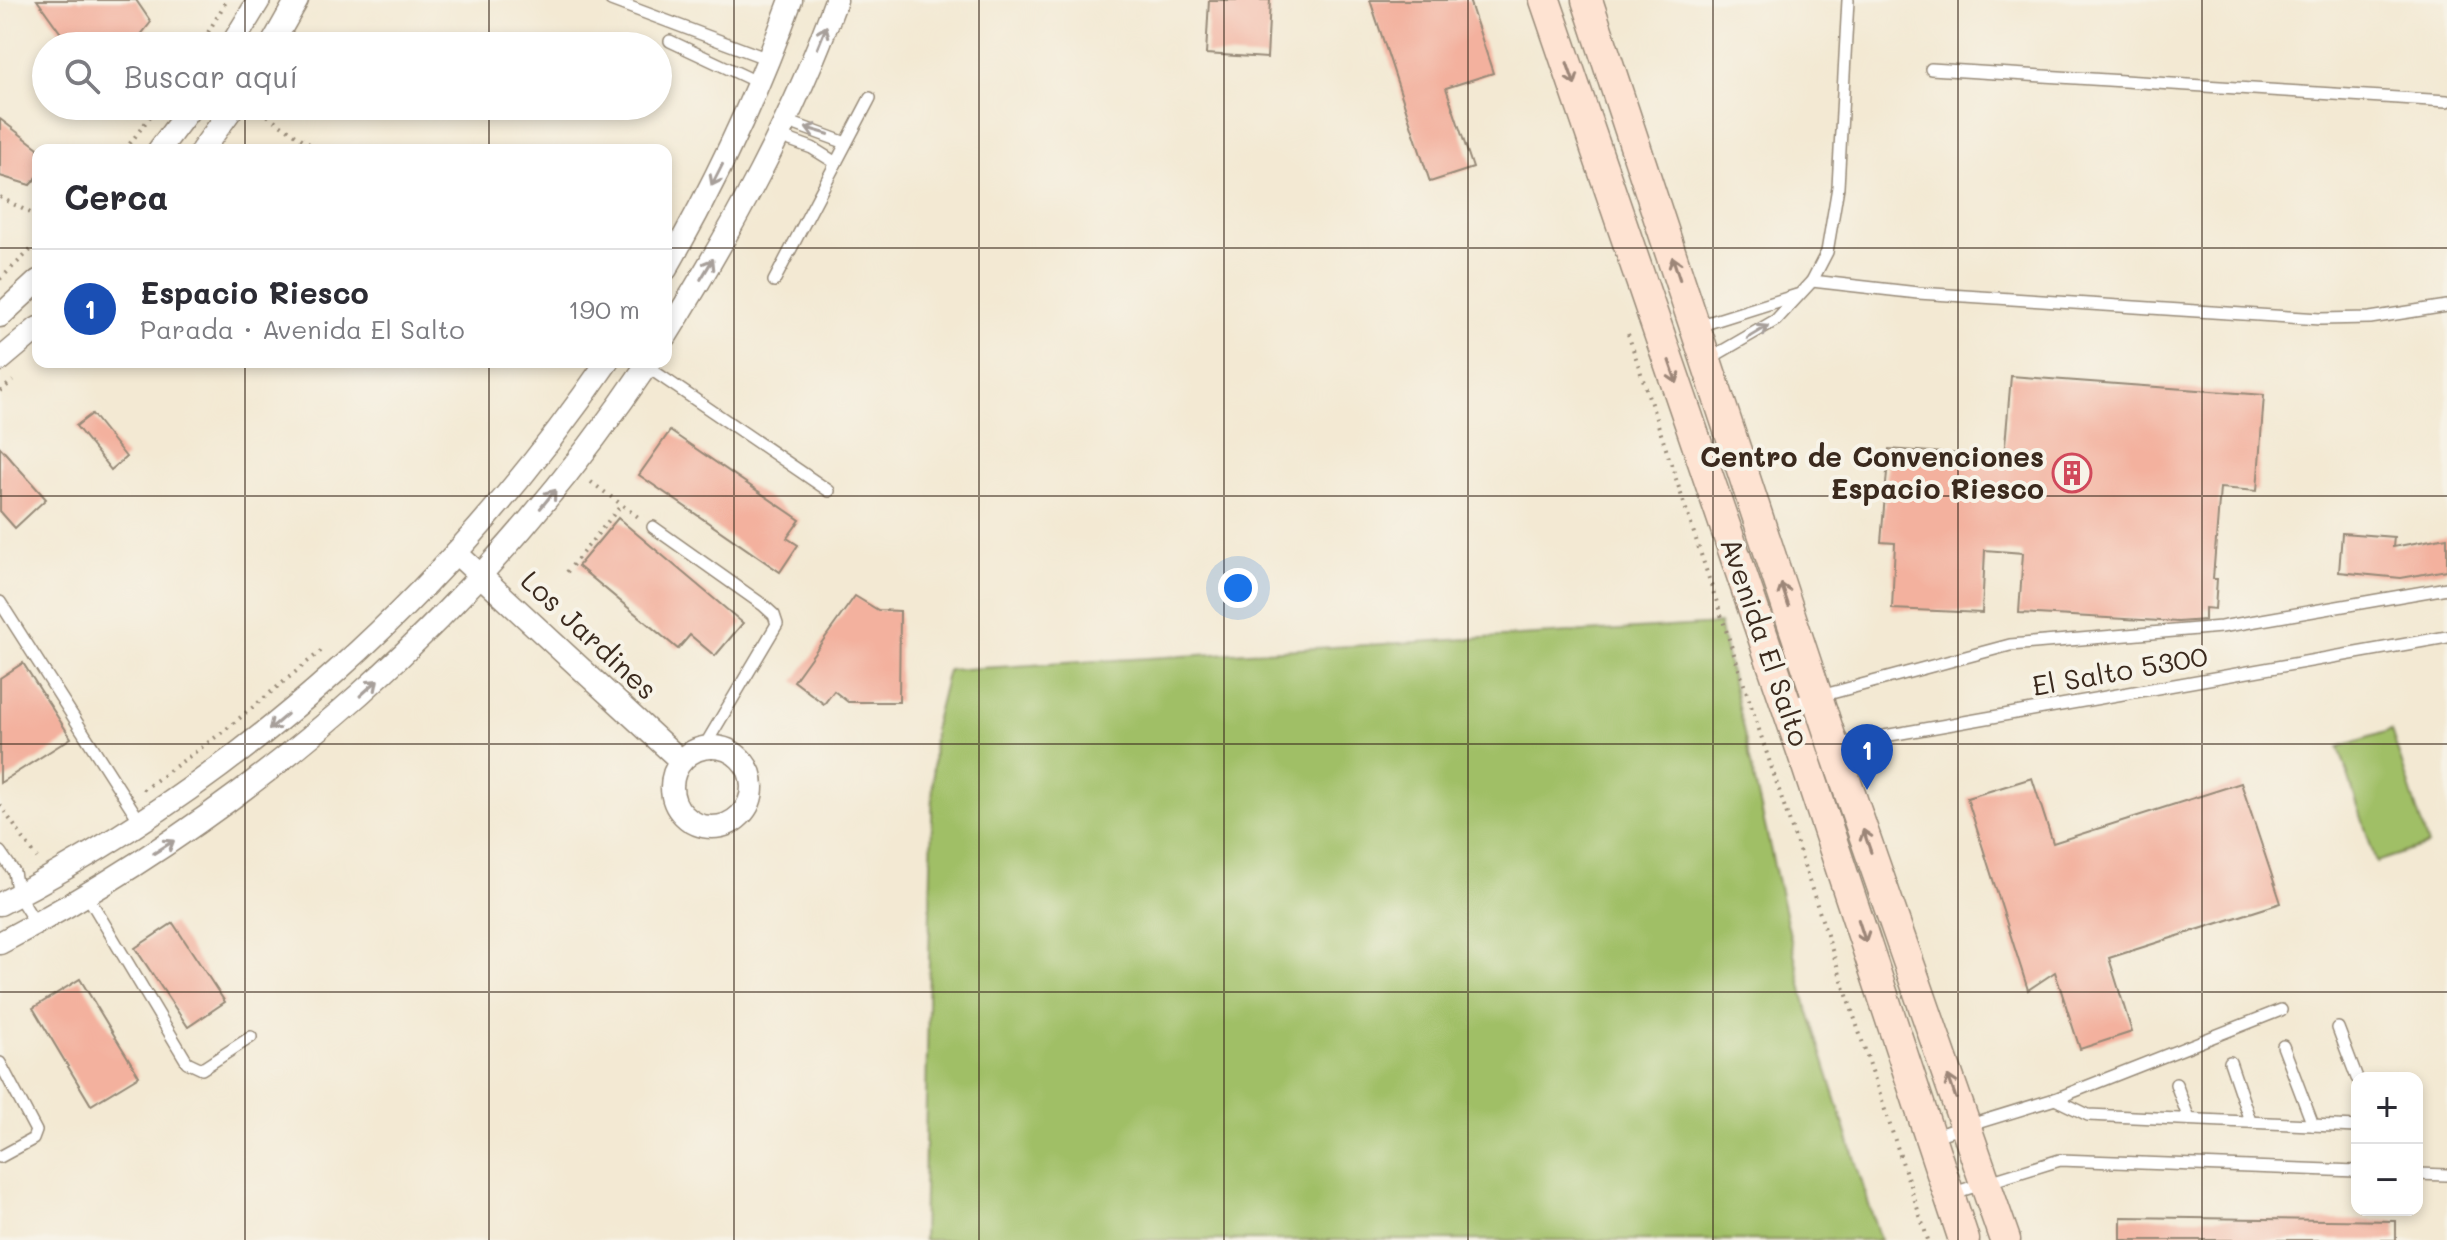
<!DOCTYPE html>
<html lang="es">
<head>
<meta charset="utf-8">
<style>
	:root { --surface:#fff; --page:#f2f2f3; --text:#2b2b33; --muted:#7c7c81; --line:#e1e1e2; --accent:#d1495b }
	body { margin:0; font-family:Mali,sans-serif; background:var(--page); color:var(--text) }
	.controls { position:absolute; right:24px; bottom:24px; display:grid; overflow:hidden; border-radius:16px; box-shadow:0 4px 12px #0003 }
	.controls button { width:72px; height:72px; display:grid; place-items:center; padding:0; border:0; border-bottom:2px solid var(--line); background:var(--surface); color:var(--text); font:40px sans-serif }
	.you { position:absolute; left:1238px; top:588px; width:28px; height:28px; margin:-20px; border:6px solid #fff; border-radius:50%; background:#1a73e8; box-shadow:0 0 0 12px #1a73e833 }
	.badge { display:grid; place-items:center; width:52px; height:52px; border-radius:50%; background:var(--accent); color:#fff; font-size:26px; font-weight:700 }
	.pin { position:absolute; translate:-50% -66px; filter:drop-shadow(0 2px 4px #0008) }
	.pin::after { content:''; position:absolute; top:42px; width:28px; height:24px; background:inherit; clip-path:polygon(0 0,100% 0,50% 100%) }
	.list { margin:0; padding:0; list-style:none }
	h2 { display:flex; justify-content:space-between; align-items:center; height:104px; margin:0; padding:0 32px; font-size:34px }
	h2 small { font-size:26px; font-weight:400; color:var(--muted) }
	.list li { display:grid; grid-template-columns:52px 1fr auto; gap:24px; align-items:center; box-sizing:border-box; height:120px; padding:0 32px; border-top:2px solid var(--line) }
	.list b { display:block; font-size:30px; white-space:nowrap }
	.list p { margin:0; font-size:26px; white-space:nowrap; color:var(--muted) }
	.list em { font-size:26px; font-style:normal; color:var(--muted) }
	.icon { flex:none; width:44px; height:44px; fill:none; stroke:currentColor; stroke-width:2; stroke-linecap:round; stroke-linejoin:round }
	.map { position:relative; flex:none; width:2447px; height:1240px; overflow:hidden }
	.search { position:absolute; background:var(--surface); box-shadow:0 4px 12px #0003; left:32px; top:32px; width:640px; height:88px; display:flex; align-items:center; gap:20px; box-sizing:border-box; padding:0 28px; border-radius:44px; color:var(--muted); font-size:30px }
	.panel { position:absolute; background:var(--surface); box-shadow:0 4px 12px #0003; left:32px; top:144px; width:640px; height:224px; border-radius:16px }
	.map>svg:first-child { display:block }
	.green { fill:#a0bf66; stroke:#6e7442; stroke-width:2 }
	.building { fill:#f3b19e }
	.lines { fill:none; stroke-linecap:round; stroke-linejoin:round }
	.lane-casing { stroke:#978a78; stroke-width:14 }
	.street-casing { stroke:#978a78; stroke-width:25 }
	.secondary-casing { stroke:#978a78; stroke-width:33 }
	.path { stroke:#978a78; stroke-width:4; stroke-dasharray:2 6; stroke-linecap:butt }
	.lane { stroke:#fff; stroke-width:11 }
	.street { stroke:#fff; stroke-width:22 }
	.secondary { stroke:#fee3d2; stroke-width:30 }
	.oneway { stroke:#a79f9a }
	.oneway2 { stroke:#9c8678 }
	.grid { fill:none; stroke:#3b2a1e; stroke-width:2; stroke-opacity:0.55 }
	.labels { text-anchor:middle; stroke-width:8; stroke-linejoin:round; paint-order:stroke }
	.poi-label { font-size:28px; font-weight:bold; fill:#3b2a1e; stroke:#f7f3e8; text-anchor:end }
	.street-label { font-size:28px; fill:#3b2a1e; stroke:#f7f3e8 }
</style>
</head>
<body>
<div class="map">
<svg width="2447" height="1240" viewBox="0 0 2447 1240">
	<rect width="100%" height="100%" fill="#f7f3e8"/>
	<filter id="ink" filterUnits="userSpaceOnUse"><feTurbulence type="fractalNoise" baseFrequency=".0125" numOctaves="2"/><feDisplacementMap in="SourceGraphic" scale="16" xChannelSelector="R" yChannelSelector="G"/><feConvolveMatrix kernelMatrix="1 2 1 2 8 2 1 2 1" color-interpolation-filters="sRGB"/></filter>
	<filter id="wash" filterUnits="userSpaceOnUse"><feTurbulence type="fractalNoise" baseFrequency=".006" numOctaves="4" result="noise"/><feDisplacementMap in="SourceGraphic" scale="32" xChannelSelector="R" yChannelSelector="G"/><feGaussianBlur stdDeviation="1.8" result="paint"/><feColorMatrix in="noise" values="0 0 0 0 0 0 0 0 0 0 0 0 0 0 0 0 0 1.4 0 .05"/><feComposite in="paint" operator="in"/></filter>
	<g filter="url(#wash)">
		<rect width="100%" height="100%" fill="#f3e9d3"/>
		<g class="green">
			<path d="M 1719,624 L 1804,997 L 1880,1240 L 923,1240 L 934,726 L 948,670 Z"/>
			<path d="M 2391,730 L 2428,845 L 2376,862 L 2339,747 Z"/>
		</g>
		<g id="blocks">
			<g class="building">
				<path d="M 37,0 L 136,0 L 151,22 L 132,46 L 70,46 Z"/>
				<path d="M 1209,0 L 1270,0 L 1267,58 L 1206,54 Z"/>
				<path d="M 1370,0 L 1469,0 L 1493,73 L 1446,88 L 1473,168 L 1430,182 Z"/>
				<path d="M 0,119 L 38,148 L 38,176 L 30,185 L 0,176 Z"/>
				<path d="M 2011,376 L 2264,395 L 2257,491 L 2220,488 L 2213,579 L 2217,579 L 2215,609 L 2205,608 L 2205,620 L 2178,622 L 2019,613 L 2023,553 L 1985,550 L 1982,613 L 1892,609 L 1895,543 L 1881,542 L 1889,449 L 2004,457 Z"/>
				<path d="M 92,414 L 126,457 L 111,470 L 76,426 Z"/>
				<path d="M 670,431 L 800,520 L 787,538 L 798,545 L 780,572 L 639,475 Z"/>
				<path d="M 0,447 L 46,499 L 15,528 L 0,511 Z"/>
				<path d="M 618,518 L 743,623 L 715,656 L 690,635 L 678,649 L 578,566 Z"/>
				<path d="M 2342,533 L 2394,537 L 2393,547 L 2447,537 L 2447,570 L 2401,578 L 2339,572 Z"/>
				<path d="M 855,596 L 878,610 L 900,611 L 899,702 L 848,702 L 834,691 L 824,704 L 794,681 Z"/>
				<path d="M 23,663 L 71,738 L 0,783 L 0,678 Z"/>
				<path d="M 2032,778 L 2053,843 L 2241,783 L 2281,903 L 2109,958 L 2132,1032 L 2080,1049 L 2055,972 L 2028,990 L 1967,798 Z"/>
				<path d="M 173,923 L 225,1002 L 188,1027 L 135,948 Z"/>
				<path d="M 80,979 L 139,1076 L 91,1105 L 33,1008 Z"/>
				<path d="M 2121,1217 L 2396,1221 L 2396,1240 L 2121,1240 Z"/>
			</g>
		</g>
	</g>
	<g filter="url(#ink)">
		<use href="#blocks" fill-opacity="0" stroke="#978a78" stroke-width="2"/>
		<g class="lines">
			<defs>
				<g id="lane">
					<path d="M 611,0 L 768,59"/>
					<path d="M 670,41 L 759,83"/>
					<path d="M 1931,69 L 2447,101"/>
					<path d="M 786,121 L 846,143"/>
					<path d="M 779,136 L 812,148 L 836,163"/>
					<path d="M 774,281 L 870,98"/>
					<path d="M 1812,281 L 1918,293 L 2320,319 L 2370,318 L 2447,306"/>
					<path d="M 1695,327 L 1797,295"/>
					<path d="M 1707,360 L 1776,320 L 1812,281 L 1827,252 L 1838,187 L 1848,0"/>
					<path d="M 646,366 L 829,491"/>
					<path d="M 653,527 L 763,605 L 774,615 L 777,624 L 704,747"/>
					<path d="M 0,602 L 141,823"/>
					<path d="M 1787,705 L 2010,645 L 2221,627 L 2447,588"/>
					<path d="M 1833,745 L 2447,637"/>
					<path d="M 0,852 L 14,872 L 18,895 L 36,924"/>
					<path d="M 87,895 L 187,1062 L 202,1069 L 251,1037"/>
					<path d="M 2338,1028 L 2357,1078"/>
					<path d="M 2283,1046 L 2313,1125"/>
					<path d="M 2230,1062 L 2250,1121"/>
					<path d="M 0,1063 L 36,1131 L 33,1139 L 0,1157"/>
					<path d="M 2176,1084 L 2189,1119"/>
					<path d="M 2055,1099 L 2088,1115 L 2357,1127"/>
					<path d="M 1931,1137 L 2055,1099 L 2281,1010"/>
					<path d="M 2417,1174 L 2447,1175"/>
					<path d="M 1950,1194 L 2060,1160 L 2357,1171"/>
				</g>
				<g id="street">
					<path d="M 231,46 L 259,0"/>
					<path d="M 271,46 L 297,0"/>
					<path d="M 159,150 L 192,106"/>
					<path d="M 202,150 L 234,106"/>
					<path d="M 666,269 C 716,182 757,94 791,0"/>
					<path d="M 0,316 L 38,281"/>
					<path d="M 666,336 C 733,228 793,119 836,0"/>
					<path d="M 0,360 L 38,328"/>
					<path d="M 456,553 L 681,761"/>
					<circle cx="712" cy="787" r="40"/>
					<path d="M 0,904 C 245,778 451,589 607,362"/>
					<path d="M 0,943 C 263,805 483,608 649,362"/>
				</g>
				<g id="secondary">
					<path d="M 1545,0 L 1802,751 L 1964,1240"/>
					<path d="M 1587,0 L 1833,745 L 2005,1240"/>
				</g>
			</defs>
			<use href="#lane" class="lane-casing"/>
			<use href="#street" class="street-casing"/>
			<use href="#secondary" class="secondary-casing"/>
			<g class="path">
				<path d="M 200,46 L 227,0"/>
				<path d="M 261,111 L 318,150"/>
				<path d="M 125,150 L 158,106"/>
				<path d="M 0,197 L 38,217"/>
				<path d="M 0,279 L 38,243"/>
				<path d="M 1628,334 L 1928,1240"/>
				<path d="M 0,391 L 13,381"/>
				<path d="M 591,482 L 641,519"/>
				<path d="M 567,572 L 622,504"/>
				<path d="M 143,790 L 224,731 L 322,650"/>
				<path d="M 0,805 L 37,858"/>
			</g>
			<use href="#lane" class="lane"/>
			<use href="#street" class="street"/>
			<use href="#secondary" class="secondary"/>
		</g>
		<defs><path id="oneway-shaft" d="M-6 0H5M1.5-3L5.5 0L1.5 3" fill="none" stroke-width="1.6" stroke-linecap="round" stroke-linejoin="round" transform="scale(2)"/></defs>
		<g class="oneway">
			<use href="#oneway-shaft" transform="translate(822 37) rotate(-68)"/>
			<use href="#oneway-shaft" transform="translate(817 131) rotate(-164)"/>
			<use href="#oneway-shaft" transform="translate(717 175) rotate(117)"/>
			<use href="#oneway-shaft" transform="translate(707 269) rotate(-59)"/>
			<use href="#oneway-shaft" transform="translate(1758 332) rotate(-31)"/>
			<use href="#oneway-shaft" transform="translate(548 499) rotate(-51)"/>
			<use href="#oneway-shaft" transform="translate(369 688) rotate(-42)"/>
			<use href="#oneway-shaft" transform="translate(278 722) rotate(140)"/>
			<use href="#oneway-shaft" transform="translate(164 847) rotate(-32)"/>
		</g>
		<g class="oneway2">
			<use href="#oneway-shaft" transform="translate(1571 74) rotate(71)"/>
			<use href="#oneway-shaft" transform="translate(1676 268) rotate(-108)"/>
			<use href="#oneway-shaft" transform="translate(1673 372) rotate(71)"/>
			<use href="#oneway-shaft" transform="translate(1785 595) rotate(-108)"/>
			<use href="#oneway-shaft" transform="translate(1867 841) rotate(-109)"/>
			<use href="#oneway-shaft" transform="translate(1862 931) rotate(72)"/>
			<use href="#oneway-shaft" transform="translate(1952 1087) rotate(-109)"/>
		</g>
	</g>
	<path class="grid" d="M 245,0 L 245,46M 489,0 L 489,46M 734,0 L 734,1240M 979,0 L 979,1240M 1224,0 L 1224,1240M 1468,0 L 1468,1240M 1713,0 L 1713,1240M 1958,0 L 1958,1240M 2202,0 L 2202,1240M 245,106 L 245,150M 489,106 L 489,150M 0,248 L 38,248M 666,248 L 2447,248M 245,362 L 245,1240M 489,362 L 489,1240M 0,496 L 2447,496M 0,744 L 2447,744M 0,992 L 2447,992"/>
	<defs>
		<symbol id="building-ring" viewBox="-11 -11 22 22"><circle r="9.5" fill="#f7f3e8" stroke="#d1495b" stroke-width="1.5"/><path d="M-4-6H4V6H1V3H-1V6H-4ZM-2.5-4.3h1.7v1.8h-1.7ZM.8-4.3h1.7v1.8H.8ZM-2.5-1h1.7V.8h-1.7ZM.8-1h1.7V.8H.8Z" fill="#d1495b"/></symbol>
	</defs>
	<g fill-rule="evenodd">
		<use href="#building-ring" x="2050" y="451" width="44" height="44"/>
	</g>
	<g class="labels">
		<g class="poi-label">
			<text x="2044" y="467">Centro de Convenciones<tspan x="2044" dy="32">Espacio Riesco</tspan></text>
		</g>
		<g class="street-label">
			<text transform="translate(589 635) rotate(43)" y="10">Los Jardines</text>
			<text transform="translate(1765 642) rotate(71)" y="10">Avenida El Salto</text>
			<text transform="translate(2120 671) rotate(-10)" y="10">El Salto 5300</text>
		</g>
	</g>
</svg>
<div class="controls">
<button>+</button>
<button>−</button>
</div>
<div class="you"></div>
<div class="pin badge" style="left:1867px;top:790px;background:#1a4fb4">1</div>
<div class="search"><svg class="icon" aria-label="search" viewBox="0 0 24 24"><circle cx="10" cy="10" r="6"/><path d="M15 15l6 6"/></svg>Buscar aquí</div>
<section class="panel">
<h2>Cerca<small></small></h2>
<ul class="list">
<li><span class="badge" style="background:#1a4fb4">1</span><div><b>Espacio Riesco</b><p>Parada · Avenida El Salto</p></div><em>190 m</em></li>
</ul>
</section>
</div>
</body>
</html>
